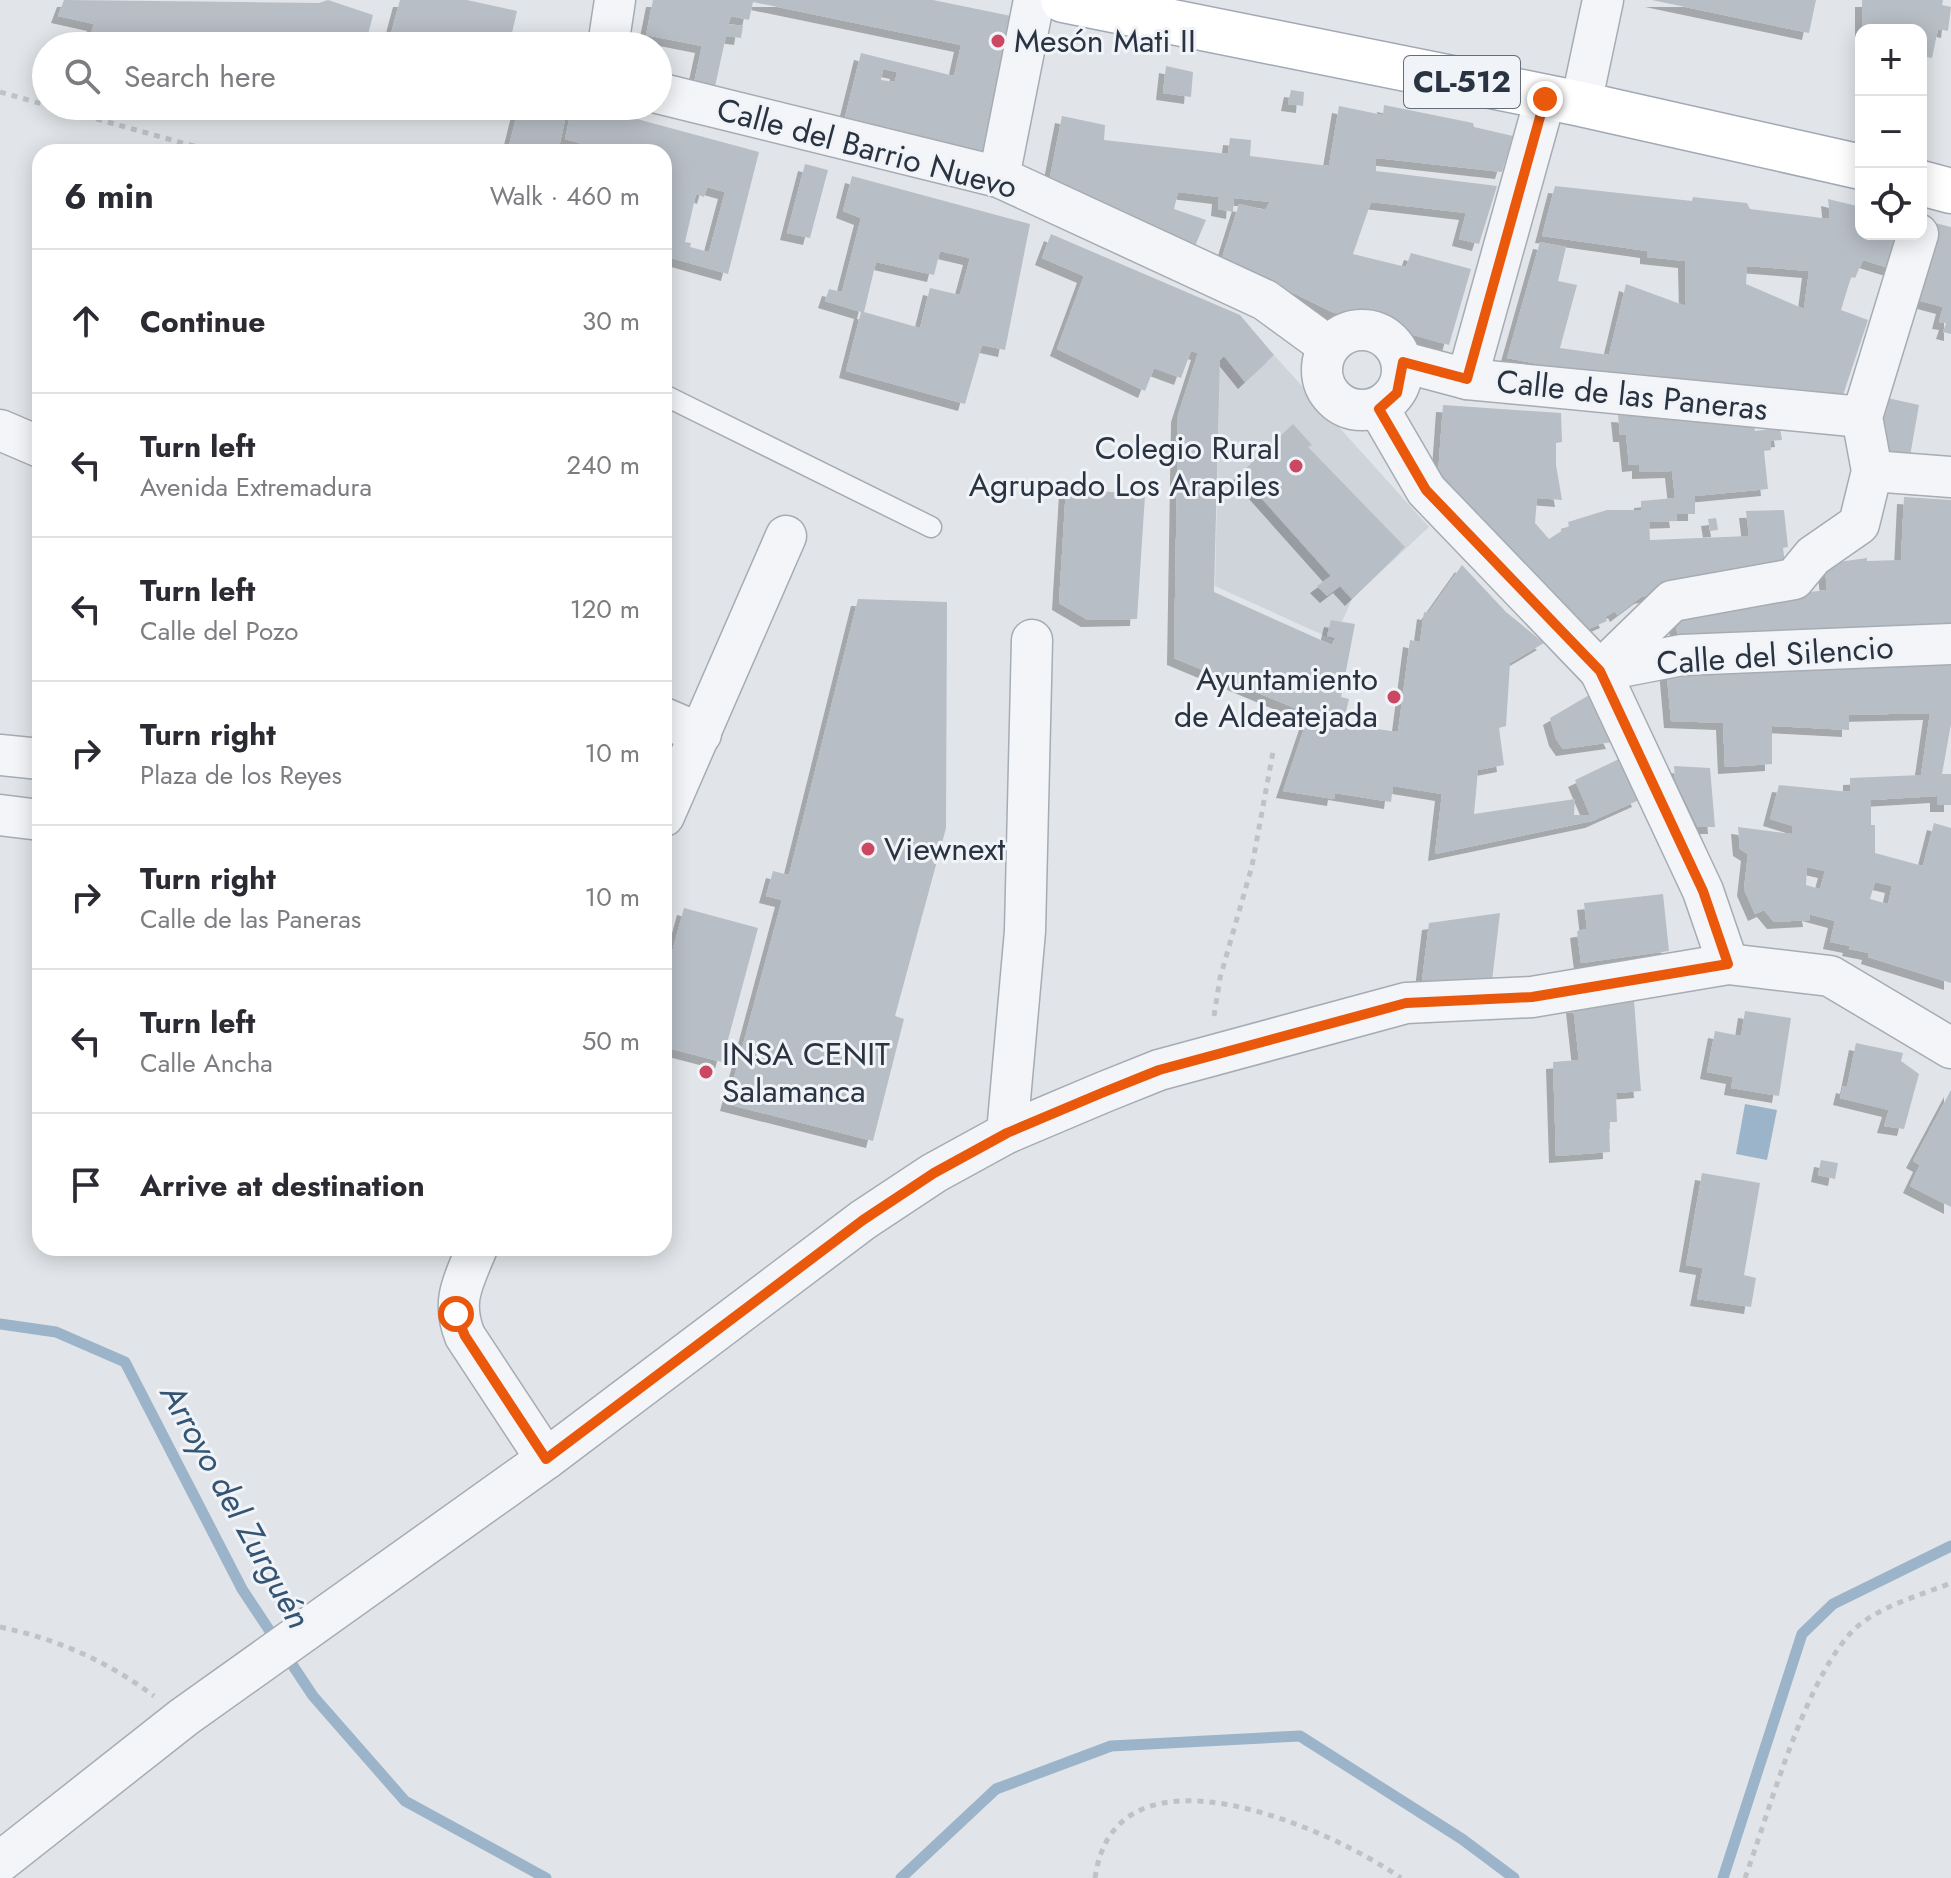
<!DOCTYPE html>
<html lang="en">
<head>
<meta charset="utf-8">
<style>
	:root { --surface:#fff; --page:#f2f2f3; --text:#2b2b33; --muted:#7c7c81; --line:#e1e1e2 }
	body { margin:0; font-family:Jost,sans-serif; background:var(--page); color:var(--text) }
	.controls { position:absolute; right:24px; top:24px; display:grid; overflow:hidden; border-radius:16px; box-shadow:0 4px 20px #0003 }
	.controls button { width:72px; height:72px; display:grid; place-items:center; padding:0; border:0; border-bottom:2px solid var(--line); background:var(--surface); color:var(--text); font:40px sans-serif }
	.stop { position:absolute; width:24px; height:24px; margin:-18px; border:6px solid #ea580c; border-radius:50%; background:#fff }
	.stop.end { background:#ea580c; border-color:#fff; box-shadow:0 2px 8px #0008 }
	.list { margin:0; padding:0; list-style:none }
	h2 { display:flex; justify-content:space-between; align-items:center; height:104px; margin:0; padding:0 32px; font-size:34px }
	h2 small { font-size:26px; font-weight:400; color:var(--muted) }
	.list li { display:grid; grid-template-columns:52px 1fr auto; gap:24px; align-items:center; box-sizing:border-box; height:144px; padding:0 32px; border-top:2px solid var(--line) }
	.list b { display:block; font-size:30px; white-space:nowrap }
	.list p { margin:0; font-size:26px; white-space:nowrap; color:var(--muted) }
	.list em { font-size:26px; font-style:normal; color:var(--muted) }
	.icon { flex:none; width:44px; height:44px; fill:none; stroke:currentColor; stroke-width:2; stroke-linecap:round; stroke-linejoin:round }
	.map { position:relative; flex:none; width:1951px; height:1878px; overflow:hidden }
	.search { position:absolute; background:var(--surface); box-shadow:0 4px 20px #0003; left:32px; top:32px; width:640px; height:88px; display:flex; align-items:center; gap:20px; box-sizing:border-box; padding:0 28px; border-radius:44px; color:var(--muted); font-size:30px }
	.panel { position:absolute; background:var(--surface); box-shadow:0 4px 20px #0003; left:32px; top:144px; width:640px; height:1112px; border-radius:24px }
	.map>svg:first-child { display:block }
	.built { fill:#cfd4db }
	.water { fill:#9cb4c9 }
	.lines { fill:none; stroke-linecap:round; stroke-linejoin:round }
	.stream { stroke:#9cb4c9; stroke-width:11 }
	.building { fill:#b8bec6; fill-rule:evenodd; filter:url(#shadow) }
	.service-casing { stroke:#a6acb3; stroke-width:23 }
	.minor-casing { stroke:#a6acb3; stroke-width:43 }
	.primary-casing { stroke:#a0a9b5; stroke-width:47 }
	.path { stroke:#bfc3c8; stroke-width:5; stroke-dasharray:6 6; stroke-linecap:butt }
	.service { stroke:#f4f5f8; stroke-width:20 }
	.minor { stroke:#f4f5f8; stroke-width:40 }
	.primary { stroke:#fff; stroke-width:44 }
	.route { stroke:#ea580c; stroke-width:10 }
	.poi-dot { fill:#cc4862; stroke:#f0f3f7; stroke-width:3 }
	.labels { text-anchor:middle; stroke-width:6; stroke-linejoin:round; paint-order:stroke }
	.shield { fill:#f0f3f7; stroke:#656d78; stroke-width:2 }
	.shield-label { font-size:30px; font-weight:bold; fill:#293341 }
	.poi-label { font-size:32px; fill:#293341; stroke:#f0f3f7; text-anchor:start }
	.street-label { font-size:32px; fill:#293341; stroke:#f0f3f7 }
	.water-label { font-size:34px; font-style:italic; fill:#345474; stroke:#f0f3f7 }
</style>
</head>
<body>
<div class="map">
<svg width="1951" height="1878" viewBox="0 0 1951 1878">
	<defs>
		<filter id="shadow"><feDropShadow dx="-7" dy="7" stdDeviation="0" flood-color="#0004"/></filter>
	</defs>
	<rect width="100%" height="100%" fill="#e1e5e9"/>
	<path class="built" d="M 1274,355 L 1429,527 L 1352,599 L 1334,640 L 1215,586 L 1220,360 L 1224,356 L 1245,382 Z"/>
	<path class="water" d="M 1745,1104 L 1777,1110 L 1767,1160 L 1736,1154 Z"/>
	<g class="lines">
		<g class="stream">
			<path d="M 0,1324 L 56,1332 L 125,1362 L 242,1589 L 313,1696 L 405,1801 L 546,1878"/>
			<path d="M 901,1878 L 996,1789 L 1111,1746 L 1300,1736 L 1462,1839 L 1514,1878"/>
			<path d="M 1723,1878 L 1802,1634 L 1833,1604 L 1951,1546"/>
		</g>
	</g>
	<g class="building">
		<path d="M 64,0 L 319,3 L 328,0 L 373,15 L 365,46 L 157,46 L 159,38 L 135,33 L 133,44 L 90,37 L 94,24 L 58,16 Z"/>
		<path d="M 400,0 L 467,0 L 517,11 L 509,46 L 388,45 Z"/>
		<path d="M 653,0 L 933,0 L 1016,17 L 988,154 L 844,121 L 861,53 L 954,76 L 961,45 L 753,2 L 749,20 L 731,16 L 728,24 L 743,26 L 741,38 L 726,36 L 714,91 L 693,87 L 702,46 L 646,35 ZM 883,69 L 897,72 L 895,82 L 881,80 Z"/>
		<path d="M 1652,0 L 1816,0 L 1809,33 Z"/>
		<path d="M 1862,0 L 1943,0 L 1942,5 L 1951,7 L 1948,31 L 1938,29 L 1932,58 L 1921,56 L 1921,30 L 1862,30 Z"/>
		<path d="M 1166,66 L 1193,72 L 1191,97 L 1163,93 Z"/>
		<path d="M 1291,90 L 1304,92 L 1303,106 L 1288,104 Z"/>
		<path d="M 1384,105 L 1473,123 L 1474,127 L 1513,136 L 1502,172 L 1376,158 L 1376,171 L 1497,186 L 1479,244 L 1459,239 L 1466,213 L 1371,202 L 1353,254 L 1406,267 L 1411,253 L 1471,269 L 1449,345 L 1332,312 L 1222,258 L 1239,204 L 1265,210 L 1270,202 L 1234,198 L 1233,212 L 1218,209 L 1219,197 L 1178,192 L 1174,209 L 1206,220 L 1195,246 L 1049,182 L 1062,116 L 1105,125 L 1104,140 L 1228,154 L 1230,138 L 1251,140 L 1250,156 L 1329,166 L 1339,106 L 1383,115 Z"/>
		<path d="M 519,106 L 568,106 L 558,152 L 509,146 Z"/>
		<path d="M 572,106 L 589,106 L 759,152 L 728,274 L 664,256 L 664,190 L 668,191 L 671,178 L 664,176 L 664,152 L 578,152 L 580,143 L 565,139 ZM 707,187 L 725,192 L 709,252 L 690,247 L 691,243 L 685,242 L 696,194 L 704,197 Z"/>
		<path d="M 805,164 L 828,170 L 810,238 L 787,233 Z"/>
		<path d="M 852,176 L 1030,224 L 1005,350 L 982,345 L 965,404 L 846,371 L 861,312 L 825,301 L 829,289 L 842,292 L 861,218 L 843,211 ZM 940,251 L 970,258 L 960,295 L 930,288 L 920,328 L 864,312 L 876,262 L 934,275 Z"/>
		<path d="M 1555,186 L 1692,201 L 1693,197 L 1719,200 L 1747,203 L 1750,209 L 1830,219 L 1828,199 L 1861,207 L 1861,234 L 1905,234 L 1895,270 L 1863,260 L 1855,278 L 1851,277 L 1841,310 L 1868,320 L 1839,407 L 1813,391 L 1805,406 L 1604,377 L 1507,358 L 1540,242 L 1566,247 L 1558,281 L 1577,285 L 1560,348 L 1609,355 L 1626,284 L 1686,306 L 1685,261 L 1647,257 L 1647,251 L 1542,236 ZM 1747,266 L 1809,271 L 1804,309 L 1746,284 Z"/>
		<path d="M 1927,221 L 1951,227 L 1951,334 L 1943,332 L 1946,323 L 1939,322 L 1943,307 L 1906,297 Z"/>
		<path d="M 1051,234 L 1240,315 L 1274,355 L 1245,382 L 1224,356 L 1220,360 L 1214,592 L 1332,645 L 1335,638 L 1327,636 L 1331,620 L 1355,624 L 1341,697 L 1349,699 L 1343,724 L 1398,732 L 1410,640 L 1420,642 L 1424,612 L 1428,613 L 1462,565 L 1506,612 L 1544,643 L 1510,663 L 1506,726 L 1499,728 L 1504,765 L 1478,770 L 1474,814 L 1575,799 L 1574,815 L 1590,815 L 1575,780 L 1621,758 L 1639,800 L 1592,821 L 1435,854 L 1442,794 L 1393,786 L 1391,802 L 1335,793 L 1334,799 L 1283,791 L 1309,714 L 1174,658 L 1178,415 L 1198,353 L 1191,351 L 1181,378 L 1154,368 L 1145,391 L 1057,349 L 1084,276 L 1042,258 Z"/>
		<path d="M 1883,397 L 1919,405 L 1909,462 L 1872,455 Z"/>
		<path d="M 1443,405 L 1561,413 L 1562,442 L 1556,443 L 1556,465 L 1562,500 L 1537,498 L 1535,523 L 1549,539 L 1569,526 L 1568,522 L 1607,510 L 1641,510 L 1641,501 L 1675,498 L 1672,471 L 1639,472 L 1639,464 L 1629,465 L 1626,435 L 1620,435 L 1618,415 L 1685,419 L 1717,416 L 1717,423 L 1754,426 L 1755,431 L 1780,428 L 1782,440 L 1770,441 L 1771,450 L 1764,451 L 1768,489 L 1695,496 L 1695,514 L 1676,514 L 1677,521 L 1649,522 L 1650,540 L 1749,536 L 1746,511 L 1784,510 L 1788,547 L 1783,548 L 1786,572 L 1698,584 L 1641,597 L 1617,615 L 1615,611 L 1605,617 L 1607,621 L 1575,635 L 1438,475 Z"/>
		<path d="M 1293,424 L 1312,445 L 1308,447 L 1405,547 L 1352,599 L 1340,586 L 1327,596 L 1317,586 L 1331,576 L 1240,474 Z"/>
		<path d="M 1066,488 L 1145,495 L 1137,619 L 1088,620 L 1059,603 Z"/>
		<path d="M 1904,497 L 1951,500 L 1951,635 L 1678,644 L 1675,608 L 1827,590 L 1825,568 L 1831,563 L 1867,558 L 1867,561 L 1901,560 Z"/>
		<path d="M 1716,518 L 1718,530 L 1710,531 L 1708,519 Z"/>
		<path d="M 858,599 L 947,602 L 946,828 L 895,1016 L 904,1019 L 873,1141 L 727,1104 L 782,900 L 766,896 L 773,871 L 789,875 Z"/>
		<path d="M 1951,652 L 1951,724 L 1942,774 L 1951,774 L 1951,805 L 1937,805 L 1937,796 L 1871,800 L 1871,825 L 1875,825 L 1875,853 L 1923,866 L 1934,823 L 1951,828 L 1951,983 L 1868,957 L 1869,953 L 1849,949 L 1850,946 L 1830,942 L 1835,921 L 1809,914 L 1810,920 L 1774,922 L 1764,910 L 1755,914 L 1744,889 L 1748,854 L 1740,849 L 1738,827 L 1792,834 L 1793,826 L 1770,819 L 1779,785 L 1850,792 L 1850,778 L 1921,775 L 1930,713 L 1849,715 L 1849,730 L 1772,726 L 1772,764 L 1725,767 L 1723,723 L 1671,721 L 1666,665 ZM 1807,867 L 1825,871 L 1820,889 L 1806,885 ZM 1875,882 L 1892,886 L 1888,904 L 1870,899 Z"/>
		<path d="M 1591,694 L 1613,742 L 1563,749 L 1556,739 L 1550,718 Z"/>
		<path d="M 1674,766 L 1710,768 L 1715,827 L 1698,827 L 1675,779 Z"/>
		<path d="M 1663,894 L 1669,951 L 1581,963 L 1577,931 L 1587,929 L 1584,903 Z"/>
		<path d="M 684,908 L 758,928 L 722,1062 L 664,1047 L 664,982 Z"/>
		<path d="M 1500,913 L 1492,981 L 1421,989 L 1429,923 Z"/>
		<path d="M 1634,1001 L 1641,1091 L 1616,1093 L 1617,1122 L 1609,1122 L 1610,1152 L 1556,1156 L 1553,1062 L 1579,1060 L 1573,1006 Z"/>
		<path d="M 1745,1011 L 1791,1018 L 1779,1096 L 1731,1088 L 1733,1077 L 1707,1072 L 1715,1031 L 1741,1036 Z"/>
		<path d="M 1856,1043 L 1903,1053 L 1901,1061 L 1919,1074 L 1904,1129 L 1884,1126 L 1889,1110 L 1840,1098 L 1843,1086 L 1847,1087 Z"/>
		<path d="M 1951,1090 L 1951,1207 L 1910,1186 L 1920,1165 L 1913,1161 Z"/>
		<path d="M 1821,1160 L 1838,1163 L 1835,1179 L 1818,1175 Z"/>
		<path d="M 1702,1173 L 1760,1183 L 1744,1275 L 1756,1278 L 1751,1307 L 1697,1299 L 1703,1268 L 1686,1265 Z"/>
	</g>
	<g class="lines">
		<defs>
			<path id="service" d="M 664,395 L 931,527"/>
			<g id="minor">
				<path d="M 608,46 L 615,0"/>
				<path d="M 658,93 L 999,177 L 1265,300 L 1328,346"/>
				<path d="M 1581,104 L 1603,0"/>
				<path d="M 999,177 L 1034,0"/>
				<circle cx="1362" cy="370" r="40"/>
				<path d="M 1403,362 L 1467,379 L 1862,417"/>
				<path d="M 1467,379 L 1545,99"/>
				<path d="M 1379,409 L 1426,490 L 1600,671 L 1703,891 L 1728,964"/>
				<path d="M 0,430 L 40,447"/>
				<path d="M 1872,471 L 1951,477"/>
				<path d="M 1600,671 L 1672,601 L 1794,579 L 1813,556 L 1859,524 L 1872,471 L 1862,417 L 1918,234"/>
				<path d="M 1600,671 L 1682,655 L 1951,644"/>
				<path d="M 664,718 L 701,734"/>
				<path d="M 0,755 L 40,759"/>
				<path d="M 0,815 L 40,820"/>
				<path d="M 664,816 L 786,536"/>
				<path d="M 1007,1133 L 1025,931 L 1032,640"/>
				<path d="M 477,1248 C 463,1282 451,1301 465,1336 L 546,1459"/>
				<path d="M 0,1862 L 184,1717 L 546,1459 L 863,1220 L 934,1173 L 1007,1133 L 1104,1092 L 1159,1070 L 1406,1003 L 1532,997 L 1728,964 L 1830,976 L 1951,1048"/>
			</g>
			<g id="primary">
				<path d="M 1063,0 L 1581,104 L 1861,167"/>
				<path d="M 1921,183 L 1951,191"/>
			</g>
		</defs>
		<use href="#service" class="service-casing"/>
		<use href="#minor" class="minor-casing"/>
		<use href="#primary" class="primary-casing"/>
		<g class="path">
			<path d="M 0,92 L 46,105"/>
			<path d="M 50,106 L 215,152"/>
			<path d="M 1214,1016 L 1220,978 L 1252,866 L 1273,752"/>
			<path d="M 0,1627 C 57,1639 107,1661 154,1696"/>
			<path d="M 1095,1878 C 1115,1732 1331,1829 1401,1878"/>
			<path d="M 1745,1878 C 1770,1809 1802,1690 1848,1636 C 1871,1608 1919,1596 1951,1583"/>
		</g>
		<use href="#service" class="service"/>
		<use href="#minor" class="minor"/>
		<use href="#primary" class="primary"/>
	</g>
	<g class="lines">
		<path class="route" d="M 456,1314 L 465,1336 L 546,1459 L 863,1220 L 934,1173 L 1007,1133 L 1104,1092 L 1159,1070 L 1406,1003 L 1532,997 L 1728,964 L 1703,891 L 1600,671 L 1426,490 L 1379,409 L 1397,393 L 1403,362 L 1467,379 L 1545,99"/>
	</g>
	<g class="poi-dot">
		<circle cx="998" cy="41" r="8"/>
		<circle cx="1296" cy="466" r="8"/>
		<circle cx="1394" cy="697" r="8"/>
		<circle cx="868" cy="849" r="8"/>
		<circle cx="706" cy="1072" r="8"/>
	</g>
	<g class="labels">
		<rect class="shield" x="1404" y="56" width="116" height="52" rx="6"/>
		<g class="shield-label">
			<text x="1462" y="92">CL-512</text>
		</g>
		<g class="poi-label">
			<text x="1014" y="52">Mesón Mati II</text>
			<text x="1280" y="459" text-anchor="end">Colegio Rural<tspan x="1280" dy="37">Agrupado Los Arapiles</tspan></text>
			<text x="1378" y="690" text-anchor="end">Ayuntamiento<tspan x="1378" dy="37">de Aldeatejada</tspan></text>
			<text x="884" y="860">Viewnext</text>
			<text x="722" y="1065">INSA CENIT<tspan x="722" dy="37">Salamanca</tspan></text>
		</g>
		<g class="street-label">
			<text transform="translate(867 148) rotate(15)" y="11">Calle del Barrio Nuevo</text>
			<text transform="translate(1632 395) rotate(6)" y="11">Calle de las Paneras</text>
			<text transform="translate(1775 655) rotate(-4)" y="11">Calle del Silencio</text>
		</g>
		<g class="water-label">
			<text transform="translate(236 1506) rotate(61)" y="12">Arroyo del Zurguén</text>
		</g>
	</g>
</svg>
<div class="controls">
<button>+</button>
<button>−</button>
<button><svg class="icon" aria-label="locate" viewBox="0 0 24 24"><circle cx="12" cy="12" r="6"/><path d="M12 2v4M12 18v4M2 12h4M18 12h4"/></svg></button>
</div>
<div class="stop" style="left:456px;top:1314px"></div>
<div class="stop end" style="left:1545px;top:99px"></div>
<div class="search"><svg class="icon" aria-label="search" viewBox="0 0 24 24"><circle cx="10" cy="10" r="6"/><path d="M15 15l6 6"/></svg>Search here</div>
<section class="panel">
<h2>6 min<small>Walk · 460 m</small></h2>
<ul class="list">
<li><svg class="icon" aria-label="ahead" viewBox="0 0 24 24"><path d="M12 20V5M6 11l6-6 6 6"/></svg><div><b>Continue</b></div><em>30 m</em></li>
<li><svg class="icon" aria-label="left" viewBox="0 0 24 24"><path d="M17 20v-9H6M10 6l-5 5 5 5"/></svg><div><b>Turn left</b><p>Avenida Extremadura</p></div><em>240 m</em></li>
<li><svg class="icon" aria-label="left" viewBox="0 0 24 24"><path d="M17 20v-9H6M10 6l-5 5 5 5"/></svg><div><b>Turn left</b><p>Calle del Pozo</p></div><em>120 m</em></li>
<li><svg class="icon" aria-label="right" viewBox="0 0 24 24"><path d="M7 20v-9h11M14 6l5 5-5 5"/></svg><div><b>Turn right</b><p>Plaza de los Reyes</p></div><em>10 m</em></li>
<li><svg class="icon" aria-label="right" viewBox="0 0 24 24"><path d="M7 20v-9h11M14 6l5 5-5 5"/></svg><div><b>Turn right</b><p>Calle de las Paneras</p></div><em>10 m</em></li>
<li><svg class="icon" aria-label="left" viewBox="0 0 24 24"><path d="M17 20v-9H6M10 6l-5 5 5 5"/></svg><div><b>Turn left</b><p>Calle Ancha</p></div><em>50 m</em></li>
<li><svg class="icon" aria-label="arrive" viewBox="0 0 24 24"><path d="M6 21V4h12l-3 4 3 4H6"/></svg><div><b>Arrive at destination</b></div></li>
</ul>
</section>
</div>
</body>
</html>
